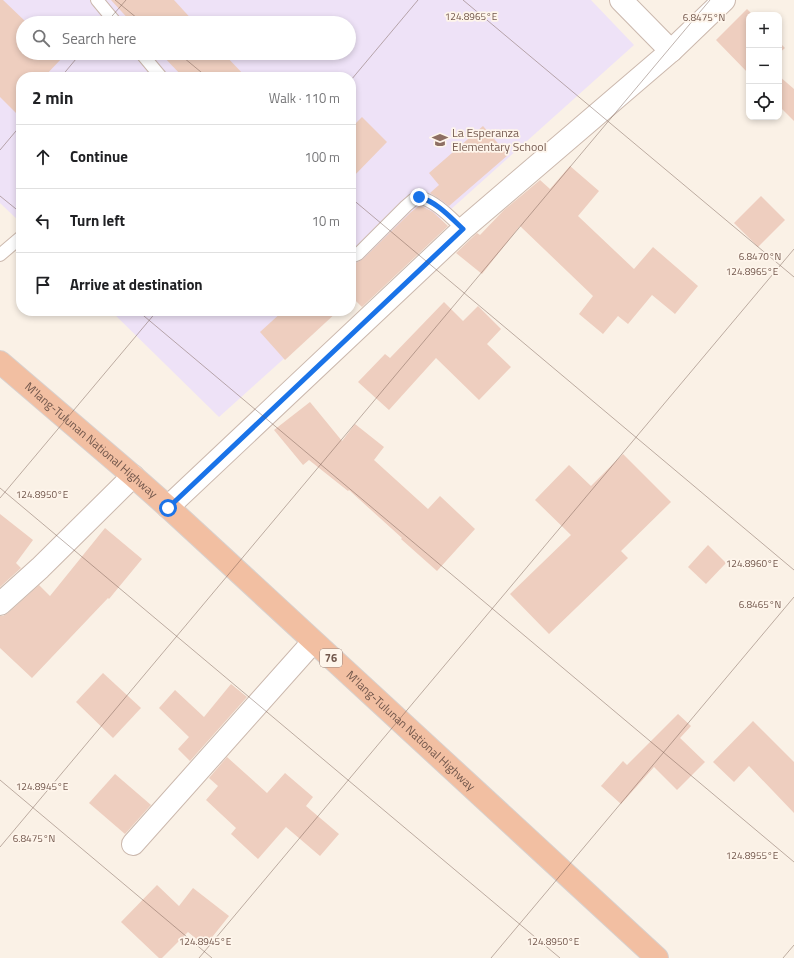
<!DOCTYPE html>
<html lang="en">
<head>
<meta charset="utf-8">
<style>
	:root { --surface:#fff; --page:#f2f2f2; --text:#202124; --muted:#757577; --line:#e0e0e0 }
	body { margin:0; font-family:"Titillium Web",sans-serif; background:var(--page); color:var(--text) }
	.controls { position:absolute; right:12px; top:12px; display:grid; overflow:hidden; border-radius:8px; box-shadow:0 2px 6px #0003 }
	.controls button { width:36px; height:36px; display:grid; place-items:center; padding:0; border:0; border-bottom:1px solid var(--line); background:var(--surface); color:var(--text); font:20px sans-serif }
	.stop { position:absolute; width:12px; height:12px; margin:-9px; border:3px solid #1a73e8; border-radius:50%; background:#fff }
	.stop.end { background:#1a73e8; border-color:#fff; box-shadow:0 1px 4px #0008 }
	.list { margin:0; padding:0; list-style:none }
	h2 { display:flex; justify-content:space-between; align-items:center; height:52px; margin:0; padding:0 16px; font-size:17px }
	h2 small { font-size:13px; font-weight:400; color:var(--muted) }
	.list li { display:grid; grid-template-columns:26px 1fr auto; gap:12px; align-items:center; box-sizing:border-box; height:64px; padding:0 16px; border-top:1px solid var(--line) }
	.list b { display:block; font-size:15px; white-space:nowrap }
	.list em { font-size:13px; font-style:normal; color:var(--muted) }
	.icon { flex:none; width:22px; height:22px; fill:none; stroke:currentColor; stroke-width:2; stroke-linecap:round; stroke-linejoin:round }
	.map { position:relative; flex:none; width:794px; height:958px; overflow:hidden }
	.search { position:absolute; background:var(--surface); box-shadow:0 2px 6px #0003; left:16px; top:16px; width:340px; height:44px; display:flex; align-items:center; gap:10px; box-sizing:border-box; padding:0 14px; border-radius:22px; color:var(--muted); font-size:15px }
	.panel { position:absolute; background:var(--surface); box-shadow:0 2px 6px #0003; left:16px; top:72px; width:340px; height:244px; border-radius:16px }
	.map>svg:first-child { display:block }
	.education { fill:#eee2f7; fill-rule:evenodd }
	.building { fill:#eecebf }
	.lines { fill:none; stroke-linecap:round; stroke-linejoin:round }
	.service-casing { stroke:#cbb8ad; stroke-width:14 }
	.minor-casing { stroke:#cbb8ad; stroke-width:24 }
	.trunk-casing { stroke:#d8d0cd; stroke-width:24 }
	.service { stroke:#fff; stroke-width:12 }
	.minor { stroke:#fff; stroke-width:22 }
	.trunk { stroke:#f2bfa2; stroke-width:22 }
	.route { stroke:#1a73e8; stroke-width:5 }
	.ticks { fill:none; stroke:#72574c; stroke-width:1; stroke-opacity:0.45 }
	.labels { text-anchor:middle; stroke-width:3.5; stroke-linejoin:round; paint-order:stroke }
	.shield { fill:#fef5eb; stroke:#9c867c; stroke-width:1 }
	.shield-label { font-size:11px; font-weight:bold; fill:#72574c }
	.education-label { font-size:12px; fill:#785e54; stroke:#fef5eb; text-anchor:start }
	.street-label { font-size:12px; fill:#72574c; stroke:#fef5eb }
	.ticks-label { font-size:10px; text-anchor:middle; fill:#72574c; stroke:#fef5eb; stroke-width:3.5; stroke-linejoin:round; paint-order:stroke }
</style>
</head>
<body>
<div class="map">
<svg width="794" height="958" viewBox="0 0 794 958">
	<rect width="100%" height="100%" fill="#faf1e6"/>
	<g class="education">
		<path d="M 0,0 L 591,0 L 634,45 L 351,299 L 351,77 L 21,77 L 21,223 L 0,203 ZM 23,23 L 349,23 L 349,53 L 23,53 Z"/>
		<path d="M 111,311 L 337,311 L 219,417 Z"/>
	</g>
	<g class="building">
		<path d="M 0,0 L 3,0 L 27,23 L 23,23 L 23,53 L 57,53 L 62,58 L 44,77 L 21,77 L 21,118 L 0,97 Z"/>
		<path d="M 111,0 L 174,0 L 195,23 L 132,23 Z"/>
		<path d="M 747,9 L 753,15 L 749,15 L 749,74 L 716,40 Z"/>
		<path d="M 779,42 L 785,48 L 779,53 Z"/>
		<path d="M 160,53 L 223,53 L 246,77 L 183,77 Z"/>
		<path d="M 779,76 L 794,89 L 794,121 L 779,106 Z"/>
		<path d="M 362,117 L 387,142 L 351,179 L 351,128 Z"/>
		<path d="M 483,126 L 508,155 L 449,206 L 441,200 L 430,193 L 439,185 L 429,173 Z"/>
		<path d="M 570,166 L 599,191 L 578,216 L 634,269 L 653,247 L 698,286 L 675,314 L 652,295 L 628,324 L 618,316 L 603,334 L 579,314 L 593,296 L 520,226 L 482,274 L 456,253 L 477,233 L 480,235 L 504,210 L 540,180 L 550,189 Z"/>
		<path d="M 761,196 L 785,220 L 758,247 L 734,223 Z"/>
		<path d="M 420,205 L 433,212 L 448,226 L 362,307 L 351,296 L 351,267 L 354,264 L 363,259 L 411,212 Z"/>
		<path d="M 444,302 L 463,321 L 478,306 L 501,329 L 487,344 L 511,367 L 479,400 L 436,358 L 389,410 L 358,382 L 385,354 L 390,358 Z"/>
		<path d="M 283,311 L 338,311 L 285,360 L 260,332 Z"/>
		<path d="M 310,402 L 342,441 L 355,424 L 384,447 L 374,460 L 428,509 L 440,496 L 475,529 L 437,571 L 401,539 L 402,538 L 349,490 L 348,491 L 309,460 L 303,465 L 274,430 Z"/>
		<path d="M 623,454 L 671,502 L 621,551 L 628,558 L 549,634 L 510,594 L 571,535 L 535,500 L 569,465 L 591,486 Z"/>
		<path d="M 0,514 L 33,540 L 16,563 L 21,568 L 0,587 Z"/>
		<path d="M 105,528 L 142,559 L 109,599 L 108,598 L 32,678 L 0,648 L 0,616 L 3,616 L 8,613 L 39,585 L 50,596 Z"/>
		<path d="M 708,545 L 726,563 L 706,584 L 688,567 Z"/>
		<path d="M 103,673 L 141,708 L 113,738 L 76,702 Z"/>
		<path d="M 231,684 L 247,697 L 190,761 L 178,749 L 189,737 L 159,708 L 175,690 L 204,717 Z"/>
		<path d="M 678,714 L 691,726 L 680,738 L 705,762 L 677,790 L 654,767 L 621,804 L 601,786 L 623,761 L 627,765 Z"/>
		<path d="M 753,721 L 794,762 L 794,813 L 749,766 L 734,782 L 713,762 Z"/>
		<path d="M 227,757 L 267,793 L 285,773 L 313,797 L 306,806 L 339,834 L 320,856 L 286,827 L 258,859 L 231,834 L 236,828 L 206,800 L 218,786 L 209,778 Z"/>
		<path d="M 115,774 L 151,805 L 125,834 L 89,803 Z"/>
		<path d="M 157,885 L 179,906 L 193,888 L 229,916 L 205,946 L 188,932 L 162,958 L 159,958 L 121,922 Z"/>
	</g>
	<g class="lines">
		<defs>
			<g id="service">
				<path d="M 97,0 L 116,23"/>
				<path d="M 141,53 L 161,77"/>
				<path d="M 0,255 L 21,237"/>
				<path d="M 351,257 L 358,254 L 406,206 L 413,200 L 419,197 C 437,202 450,217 463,229"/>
			</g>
			<g id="minor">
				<path d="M 621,0 L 671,51"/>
				<path d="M 168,507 L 463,229 L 671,51 L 724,0"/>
				<path d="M 0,604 L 40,568 L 133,476"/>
				<path d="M 133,844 L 313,642"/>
			</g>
			<g id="trunk">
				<path id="s1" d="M 0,362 L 133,476 L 168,507 L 657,958"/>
			</g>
		</defs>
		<use href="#service" class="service-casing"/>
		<use href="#minor" class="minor-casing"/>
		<use href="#trunk" class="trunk-casing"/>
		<use href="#service" class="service"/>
		<use href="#minor" class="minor"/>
		<use href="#trunk" class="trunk"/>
	</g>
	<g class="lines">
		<path class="route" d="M 168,508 L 463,229 C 450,217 437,202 419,197"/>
	</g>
	<path class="ticks" d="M 115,0 L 143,23M 463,0 L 794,277M 106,23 L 126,0M 178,53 L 207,77M 61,77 L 81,53M 351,80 L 418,0M 0,150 L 21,125M 0,196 L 21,213M 351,198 L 794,570M 138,311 L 794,862M 0,488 L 560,958M 0,498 L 157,311M 0,780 L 212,958M 0,847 L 710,0M 199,958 L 794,249M 491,958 L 794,597M 783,958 L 794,945"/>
	<defs>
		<symbol id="school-bare" viewBox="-9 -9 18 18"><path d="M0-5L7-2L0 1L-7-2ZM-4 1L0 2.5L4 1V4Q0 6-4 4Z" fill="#8d6e63" stroke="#fef5eb" stroke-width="2.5" paint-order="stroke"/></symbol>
	</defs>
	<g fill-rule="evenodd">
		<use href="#school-bare" x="429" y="129" width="22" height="22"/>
	</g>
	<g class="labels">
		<rect class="shield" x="320" y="649" width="22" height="18" rx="3"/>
		<g class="shield-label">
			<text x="331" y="662">76</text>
		</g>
		<g class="education-label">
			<text x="452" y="137">La Esperanza<tspan x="452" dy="14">Elementary School</tspan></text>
		</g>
		<g class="street-label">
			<text dy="4" stroke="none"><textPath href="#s1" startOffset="120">M'lang-Tulunan National Highway</textPath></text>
			<text dy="4" stroke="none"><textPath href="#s1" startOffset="552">M'lang-Tulunan National Highway</textPath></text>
		</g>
	</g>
	<g class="ticks-label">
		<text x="471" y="20">124.8965°E</text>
		<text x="704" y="21">6.8475°N</text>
		<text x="760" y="260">6.8470°N</text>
		<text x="752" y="275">124.8965°E</text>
		<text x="42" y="498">124.8950°E</text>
		<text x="752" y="567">124.8960°E</text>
		<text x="760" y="608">6.8465°N</text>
		<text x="42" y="790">124.8945°E</text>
		<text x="34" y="842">6.8475°N</text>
		<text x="752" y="859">124.8955°E</text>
		<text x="205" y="945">124.8945°E</text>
		<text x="553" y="945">124.8950°E</text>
	</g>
</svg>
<div class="controls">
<button>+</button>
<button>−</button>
<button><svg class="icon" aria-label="locate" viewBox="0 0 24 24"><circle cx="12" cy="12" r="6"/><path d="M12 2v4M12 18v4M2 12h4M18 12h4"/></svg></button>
</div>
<div class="stop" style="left:168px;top:508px"></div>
<div class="stop end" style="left:419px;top:197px"></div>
<div class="search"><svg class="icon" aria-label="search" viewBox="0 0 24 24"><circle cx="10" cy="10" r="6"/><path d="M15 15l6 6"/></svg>Search here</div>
<section class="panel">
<h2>2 min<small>Walk · 110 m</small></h2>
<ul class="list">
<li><svg class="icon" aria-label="ahead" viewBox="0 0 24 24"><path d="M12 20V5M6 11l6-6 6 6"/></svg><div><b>Continue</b></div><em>100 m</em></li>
<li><svg class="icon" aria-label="left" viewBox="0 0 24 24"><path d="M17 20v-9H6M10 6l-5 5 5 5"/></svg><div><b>Turn left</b></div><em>10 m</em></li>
<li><svg class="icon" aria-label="arrive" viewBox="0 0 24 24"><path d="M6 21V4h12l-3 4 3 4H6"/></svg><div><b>Arrive at destination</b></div></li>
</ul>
</section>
</div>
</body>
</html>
